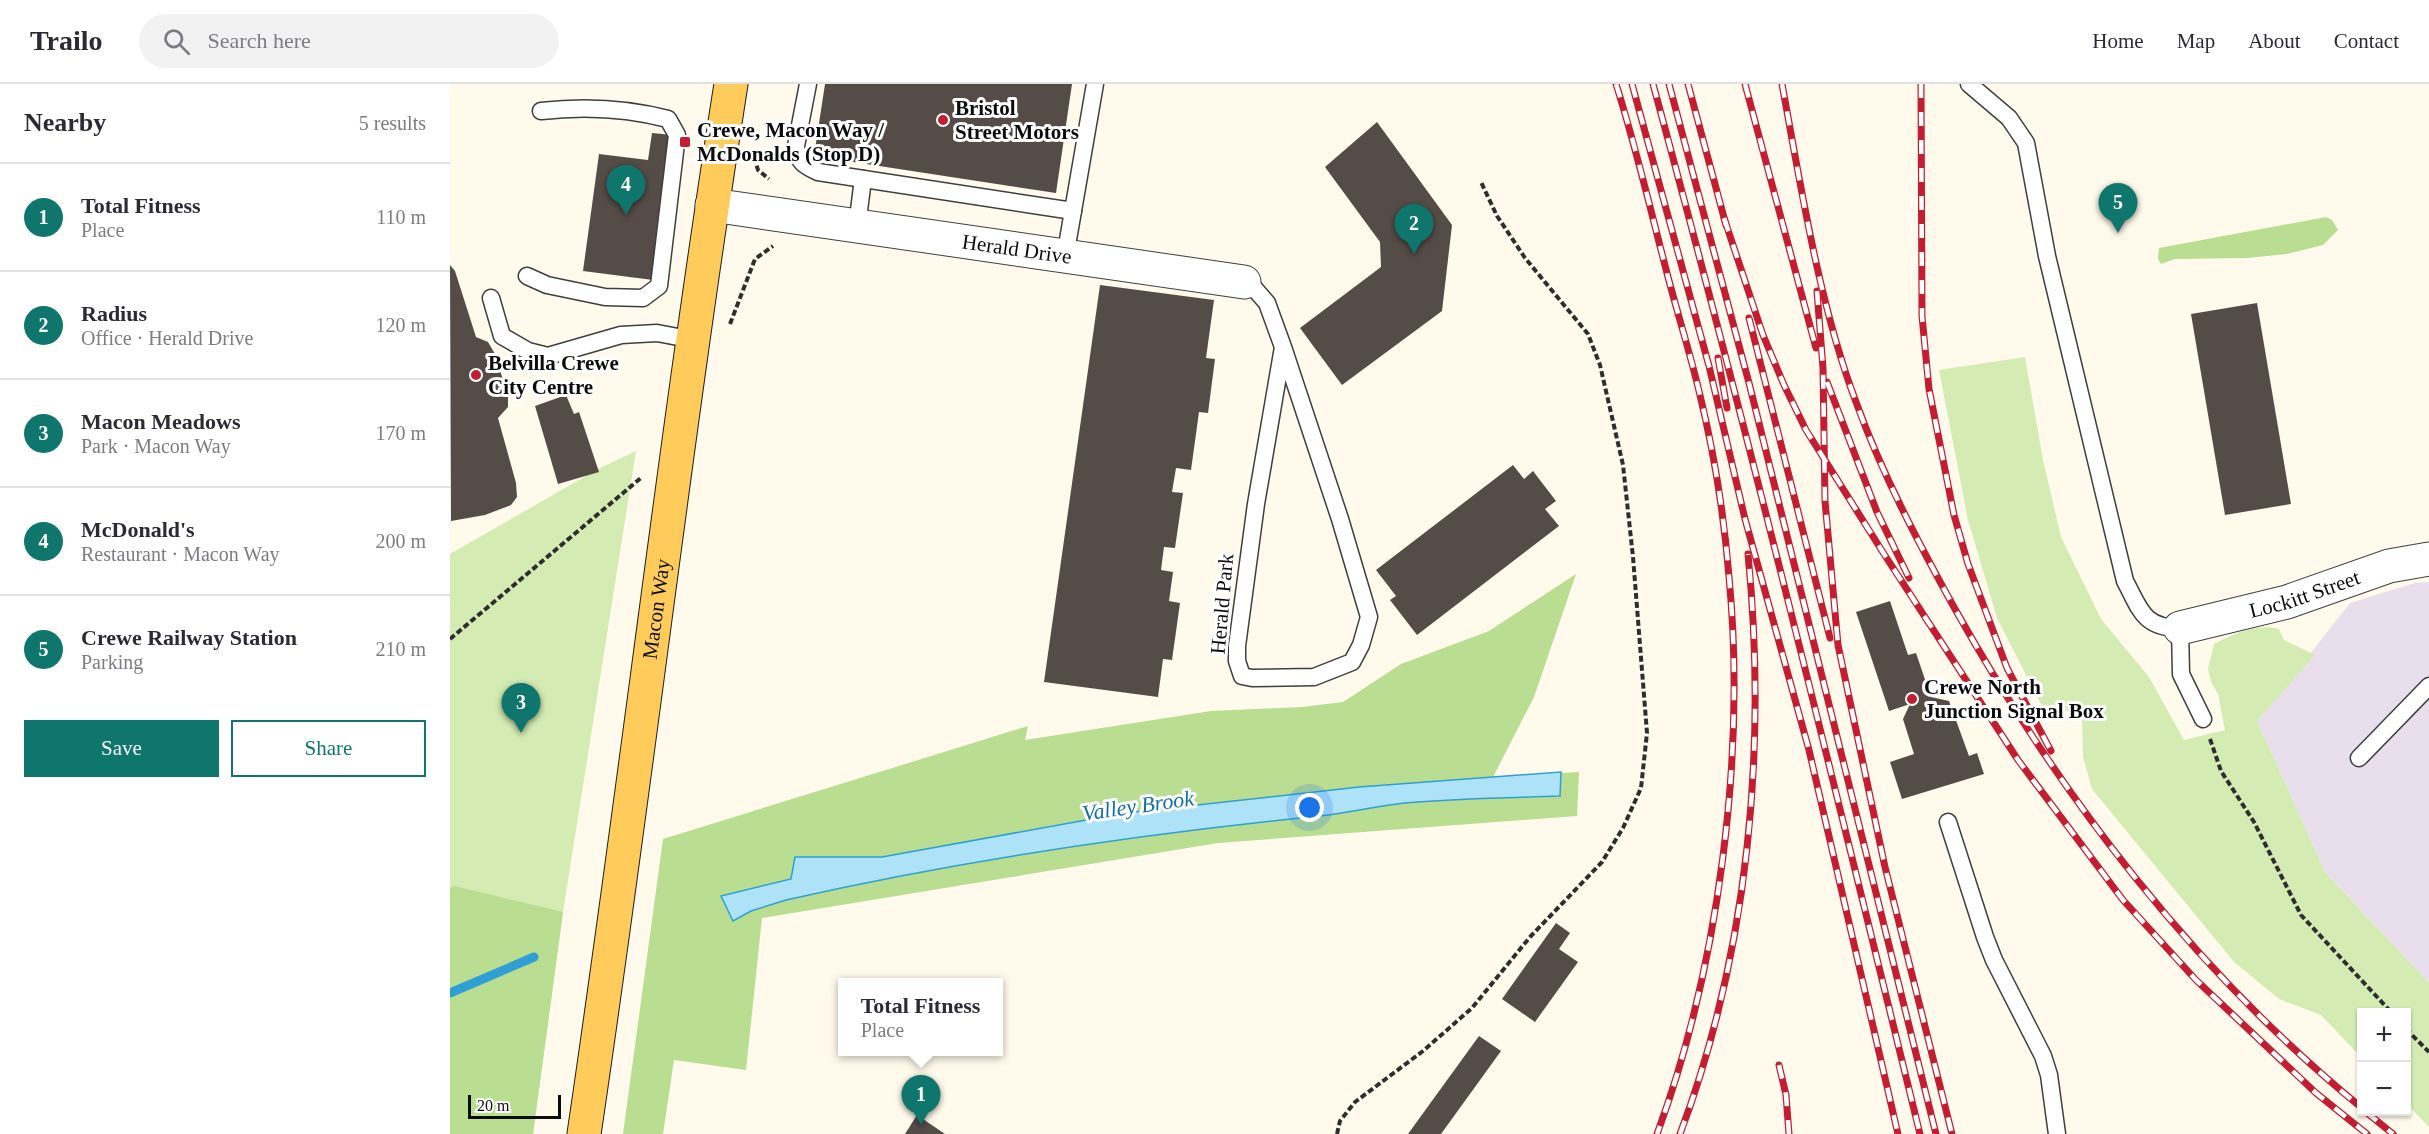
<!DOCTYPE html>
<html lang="en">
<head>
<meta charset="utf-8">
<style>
	:root { --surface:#fff; --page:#f2f2f3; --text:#2b2b33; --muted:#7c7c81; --line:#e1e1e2; --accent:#0f766e }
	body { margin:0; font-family:"Times New Roman",serif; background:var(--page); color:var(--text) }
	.controls { position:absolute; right:18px; bottom:18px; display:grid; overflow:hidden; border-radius:0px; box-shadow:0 2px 4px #0004 }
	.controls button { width:54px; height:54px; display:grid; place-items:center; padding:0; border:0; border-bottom:2px solid var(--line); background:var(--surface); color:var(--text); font:30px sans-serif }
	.scale { position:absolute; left:18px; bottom:15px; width:93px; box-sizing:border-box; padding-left:6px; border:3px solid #0c0c0c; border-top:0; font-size:16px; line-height:21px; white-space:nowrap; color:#0c0c0c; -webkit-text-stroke:4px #fff; paint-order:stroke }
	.you { position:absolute; left:860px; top:724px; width:21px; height:21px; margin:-15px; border:4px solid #fff; border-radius:50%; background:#1a73e8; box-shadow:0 0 0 9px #1a73e833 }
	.badge { display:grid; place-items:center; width:39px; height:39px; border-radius:50%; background:var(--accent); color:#fff; font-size:20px; font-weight:700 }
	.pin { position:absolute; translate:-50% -50px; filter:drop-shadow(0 2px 3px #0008) }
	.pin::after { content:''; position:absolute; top:32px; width:21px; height:18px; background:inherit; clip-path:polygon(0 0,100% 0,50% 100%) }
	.popup { position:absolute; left:388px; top:894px; width:165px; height:78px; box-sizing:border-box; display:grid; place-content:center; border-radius:0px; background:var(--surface); filter:drop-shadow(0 2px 4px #0005); font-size:20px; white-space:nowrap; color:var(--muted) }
	.popup b { font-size:22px; color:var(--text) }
	.popup::after { content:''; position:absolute; left:50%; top:100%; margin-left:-12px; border:12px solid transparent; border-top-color:var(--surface) }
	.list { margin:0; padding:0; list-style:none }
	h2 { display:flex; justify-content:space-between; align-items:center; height:78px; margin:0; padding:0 24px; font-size:26px }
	h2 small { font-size:20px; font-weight:400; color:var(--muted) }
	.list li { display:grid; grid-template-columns:39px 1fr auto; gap:18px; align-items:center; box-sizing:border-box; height:108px; padding:0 24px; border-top:2px solid var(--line) }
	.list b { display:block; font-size:22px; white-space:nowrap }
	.list p { margin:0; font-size:20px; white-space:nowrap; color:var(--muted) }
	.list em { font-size:20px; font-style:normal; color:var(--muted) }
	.actions { display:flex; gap:12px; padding:18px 24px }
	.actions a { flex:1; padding:14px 0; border:2px solid var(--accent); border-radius:0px; text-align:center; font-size:21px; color:var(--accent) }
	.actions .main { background:var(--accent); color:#fff }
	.icon { flex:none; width:33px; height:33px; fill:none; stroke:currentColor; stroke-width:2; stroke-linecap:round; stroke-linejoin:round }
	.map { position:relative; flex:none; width:1979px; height:1050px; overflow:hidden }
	header { display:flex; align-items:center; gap:36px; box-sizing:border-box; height:84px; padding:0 30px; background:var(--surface); border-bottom:2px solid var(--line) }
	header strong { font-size:28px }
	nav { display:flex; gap:33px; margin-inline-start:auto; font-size:21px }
	.search { width:420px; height:54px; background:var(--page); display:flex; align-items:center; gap:15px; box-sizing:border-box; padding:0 21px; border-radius:33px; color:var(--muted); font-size:22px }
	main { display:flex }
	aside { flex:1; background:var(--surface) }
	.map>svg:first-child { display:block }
	.industrial { fill:#e9dfec }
	.green { fill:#d4ebb3 }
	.forest { fill:#b9dd91 }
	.water { fill:#ade2f9; stroke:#309fd4; stroke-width:1.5 }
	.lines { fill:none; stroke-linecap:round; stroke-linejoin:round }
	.stream { stroke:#309fd4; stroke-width:9 }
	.building { fill:#554c48 }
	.lane-casing { stroke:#3f3f3f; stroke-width:19 }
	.street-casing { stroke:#3f3f3f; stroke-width:35 }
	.primary-casing { stroke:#1d1d1d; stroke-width:35 }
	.path { stroke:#2e2e2e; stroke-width:4; stroke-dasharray:6 3; stroke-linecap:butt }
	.lane { stroke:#fff; stroke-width:16 }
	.street { stroke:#fff; stroke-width:33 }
	.primary { stroke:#ffcb5b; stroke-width:33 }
	.rail-casing { stroke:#c31d31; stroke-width:7 }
	.rail { stroke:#fff; stroke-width:4.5; stroke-dasharray:14; stroke-linecap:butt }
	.poi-dot { fill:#c31d31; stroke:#fff; stroke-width:2 }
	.labels { text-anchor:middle; stroke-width:6; stroke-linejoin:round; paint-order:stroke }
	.poi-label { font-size:21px; font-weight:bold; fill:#0c0c0c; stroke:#fff; text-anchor:start }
	.street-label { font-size:21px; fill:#0c0c0c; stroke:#fff }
	.water-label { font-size:22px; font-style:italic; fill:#0f6ea4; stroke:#fff }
</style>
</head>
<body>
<header>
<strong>Trailo</strong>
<div class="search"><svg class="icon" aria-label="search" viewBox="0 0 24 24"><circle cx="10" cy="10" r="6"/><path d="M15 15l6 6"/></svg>Search here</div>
<nav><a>Home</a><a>Map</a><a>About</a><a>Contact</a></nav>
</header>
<main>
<aside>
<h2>Nearby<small>5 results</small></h2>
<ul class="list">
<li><span class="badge">1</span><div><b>Total Fitness</b><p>Place</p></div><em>110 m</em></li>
<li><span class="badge">2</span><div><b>Radius</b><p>Office · Herald Drive</p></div><em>120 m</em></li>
<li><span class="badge">3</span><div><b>Macon Meadows</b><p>Park · Macon Way</p></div><em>170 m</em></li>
<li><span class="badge">4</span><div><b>McDonald's</b><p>Restaurant · Macon Way</p></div><em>200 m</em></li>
<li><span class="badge">5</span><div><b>Crewe Railway Station</b><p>Parking</p></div><em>210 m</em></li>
</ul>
<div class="actions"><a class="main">Save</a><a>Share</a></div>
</aside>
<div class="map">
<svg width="1979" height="1050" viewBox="0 0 1979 1050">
	<rect width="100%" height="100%" fill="#fffaeb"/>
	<path class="industrial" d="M 1979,498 L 1979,899 L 1875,788 L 1807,637 L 1900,519 L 1965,499 Z"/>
	<g class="green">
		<path d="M 1575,273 L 1593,376 L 1611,453 L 1651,535 L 1699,593 L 1734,656 L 1775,646 L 1768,610 L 1761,598 L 1758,585 L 1764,560 C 1783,550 1807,539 1829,545 L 1834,556 L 1865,571 L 1807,637 L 1875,788 L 1979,899 L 1979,1043 L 1957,1020 L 1956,928 L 1912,928 L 1911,973 L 1871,931 L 1829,915 L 1784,878 L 1642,705 L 1633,673 L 1632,629 L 1593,624 L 1547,534 L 1518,436 L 1489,286 Z"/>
		<path d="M 186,367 L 113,828 L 83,1050 L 0,1050 L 0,470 L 148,385 Z"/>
	</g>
	<g class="forest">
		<path d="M 1876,133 L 1882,136 L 1888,146 L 1873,161 L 1837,170 L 1797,174 L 1725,175 L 1711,180 L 1708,175 L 1709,164 Z"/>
		<path d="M 1126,490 L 1084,613 L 1043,693 L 1129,688 L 1127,732 L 768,759 L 312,834 L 296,986 L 224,976 L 213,1050 L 173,1050 L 213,755 L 578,642 L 575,656 L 761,627 L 852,623 L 893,618 L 951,580 L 1039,547 Z"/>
		<path d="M 4,802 L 113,828 L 83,1050 L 0,1050 L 0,804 Z"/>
	</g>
	<path class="water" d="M 1111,688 L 1110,712 C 1058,714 1007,714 955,719 C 927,722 899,729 870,732 C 691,750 512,776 336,816 L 301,827 L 283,837 L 271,812 L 341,795 L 345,773 L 432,773 L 675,729 L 909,703 Z"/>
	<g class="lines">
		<path class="stream" d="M 0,909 L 84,873"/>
	</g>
	<g class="building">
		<path d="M 375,0 L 622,0 L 606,109 L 364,72 Z"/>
		<path d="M 927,38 L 1002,141 L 992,227 L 892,301 L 850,244 L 931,183 L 930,158 L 875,83 Z"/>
		<path d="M 202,49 L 222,51 L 203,196 L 133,187 L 149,70 L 198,76 Z"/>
		<path d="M 0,181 L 5,187 L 26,253 L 38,258 L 45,270 L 58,312 L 58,323 L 48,334 L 66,399 L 67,413 L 61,421 L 35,431 L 1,437 Z"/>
		<path d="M 650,201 L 764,216 L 756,274 L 765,275 L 758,329 L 749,328 L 741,386 L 726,384 L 722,408 L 733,409 L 725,464 L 714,463 L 711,486 L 723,488 L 719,517 L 730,519 L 722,576 L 713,575 L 708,613 L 594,598 Z"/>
		<path d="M 1807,219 L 1841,420 L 1775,431 L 1741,230 Z"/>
		<path d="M 116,311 L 124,330 L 129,328 L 149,388 L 108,400 L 85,322 Z"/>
		<path d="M 1063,381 L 1074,395 L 1083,387 L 1106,417 L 1095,425 L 1109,442 L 967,551 L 940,516 L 946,512 L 926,486 Z"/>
		<path d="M 1440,517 L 1458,571 L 1466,569 L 1481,613 L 1499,617 L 1519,672 L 1527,669 L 1534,690 L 1452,715 L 1440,678 L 1464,670 L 1453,635 L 1460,620 L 1439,627 L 1406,528 Z"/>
		<path d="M 1106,839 L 1120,849 L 1109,865 L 1128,878 L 1085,938 L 1052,915 Z"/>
		<path d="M 1029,952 L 1051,967 L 991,1050 L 958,1050 Z"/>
		<path d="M 467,1031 L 495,1050 L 455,1050 Z"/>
	</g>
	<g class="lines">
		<defs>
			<g id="lane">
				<path d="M 358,0 L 346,62 C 347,78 355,82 368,88 L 623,127"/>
				<path d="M 1519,0 L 1559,34 L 1576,59 L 1597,172 L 1675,497 C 1690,525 1693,544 1730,544 L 1731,590 L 1753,635"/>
				<path d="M 407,142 L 413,95"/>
				<path d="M 615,173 L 645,0"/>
				<path d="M 77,192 L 97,201 L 155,213 L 193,214 L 209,202 L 227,51 L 218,35 C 176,24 134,22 91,27"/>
				<path d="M 794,198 L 804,204 L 817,219 L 833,263 L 890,435 L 919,533 L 911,561 L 902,578 L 864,593 L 802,594 L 792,592 L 787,577 L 787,562 L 806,420 L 833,263"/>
				<path d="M 41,214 L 52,252 L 78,267 L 98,272 L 171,251 L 207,249 L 244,256"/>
				<path d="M 1909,674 L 1979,602"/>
				<path d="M 1498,738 L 1535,853 L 1544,876 L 1593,972 L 1599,991 L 1607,1050"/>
			</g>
			<g id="street">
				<path id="s1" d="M 262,121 L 794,198"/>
				<path id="s2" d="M 1730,544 L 1837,518 L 1939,482 L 1979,475"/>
			</g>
			<g id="primary">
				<path id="s3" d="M 134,1050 C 186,700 226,349 281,0"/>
			</g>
		</defs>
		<use href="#lane" class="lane-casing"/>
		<use href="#street" class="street-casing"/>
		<use href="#primary" class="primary-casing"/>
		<g class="path">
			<path d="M 304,73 L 308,86 L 319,95"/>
			<path d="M 280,240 L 305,175 L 323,162"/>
			<path d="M 0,555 L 192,393"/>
			<path d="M 1760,655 L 1771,687 L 1804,738 L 1851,831 L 1941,928"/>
			<path d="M 1956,945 L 1979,968"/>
			<path d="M 887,1050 L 890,1037 L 905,1018 L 973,967 L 1022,924 L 1080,853 L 1152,778 L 1173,744 L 1191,704 L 1197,649 L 1183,473 L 1173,381 L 1150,281 L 1138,250 L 1075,174 L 1047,132 L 1031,98"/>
		</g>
		<use href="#lane" class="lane"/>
		<use href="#street" class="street"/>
		<use href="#primary" class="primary"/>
		<defs>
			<g id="rail">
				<path d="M 1166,0 C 1186,63 1201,128 1218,193 C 1228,231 1240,269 1249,307 C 1264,368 1274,430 1279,493 C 1296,670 1269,883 1207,1050"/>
				<path d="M 1182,0 L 1259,282 L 1295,435 L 1359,666 L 1448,1050"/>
				<path d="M 1203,0 C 1298,349 1384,699 1470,1050"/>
				<path d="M 1219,0 L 1299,299 L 1486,1050"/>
				<path d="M 1238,0 L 1276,141"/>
				<path d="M 1295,0 L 1366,264"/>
				<path d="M 1332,0 C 1351,103 1369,220 1406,318 C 1432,390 1468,458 1505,525 C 1610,712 1745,888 1912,1024"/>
				<path d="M 1471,0 L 1472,232 L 1479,305 L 1504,431 L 1518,480 L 1557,584 L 1601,667"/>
				<path d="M 1274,134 L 1313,251 L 1334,301 L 1356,346 L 1434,470 L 1568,676 L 1673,816 L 1746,896 L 1866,1009 L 1917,1050"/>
				<path d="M 1367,207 L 1373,284 L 1375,417 L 1388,561 L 1435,783 L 1502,1050"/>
				<path d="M 1299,234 L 1380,554"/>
				<path d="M 1268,274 L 1277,324"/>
				<path d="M 1377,298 L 1427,428 L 1459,494"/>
				<path d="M 1329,981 L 1336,1011 L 1339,1050"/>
				<path d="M 1916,1028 L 1943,1050"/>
				<path d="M 1230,1050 C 1299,867 1317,663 1298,470"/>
			</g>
		</defs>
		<use href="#rail" class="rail-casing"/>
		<use href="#rail" class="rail"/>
	</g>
	<g class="poi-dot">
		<circle cx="493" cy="36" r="6"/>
		<rect x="229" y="52" width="12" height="12" rx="3"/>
		<circle cx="26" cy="291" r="6"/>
		<circle cx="1462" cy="615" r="6"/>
	</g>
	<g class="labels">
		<g class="poi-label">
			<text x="505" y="31">Bristol<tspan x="505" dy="24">Street Motors</tspan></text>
			<text x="247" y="53">Crewe, Macon Way /<tspan x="247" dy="24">McDonalds (Stop D)</tspan></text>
			<text x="38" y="286">Belvilla Crewe<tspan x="38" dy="24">City Centre</tspan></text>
			<text x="1474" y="610">Crewe North<tspan x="1474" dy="24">Junction Signal Box</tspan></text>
		</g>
		<g class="street-label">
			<text dy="7" stroke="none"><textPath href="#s1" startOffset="308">Herald Drive</textPath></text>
			<text dy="7" stroke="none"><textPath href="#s2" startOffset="129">Lockitt Street</textPath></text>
			<text transform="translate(772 520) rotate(-85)" y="7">Herald Park</text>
			<text dy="7" stroke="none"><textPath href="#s3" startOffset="530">Macon Way</textPath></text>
		</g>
		<g class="water-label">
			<text transform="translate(688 721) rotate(-8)" y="8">Valley Brook</text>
		</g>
	</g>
</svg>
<div class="controls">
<button>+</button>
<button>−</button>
</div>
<div class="scale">20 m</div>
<div class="you"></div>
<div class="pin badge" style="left:471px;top:1041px">1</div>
<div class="popup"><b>Total Fitness</b>Place</div>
<div class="pin badge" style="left:964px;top:170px">2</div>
<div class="pin badge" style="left:71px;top:649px">3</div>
<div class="pin badge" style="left:176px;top:131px">4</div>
<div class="pin badge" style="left:1668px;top:149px">5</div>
</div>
</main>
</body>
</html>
